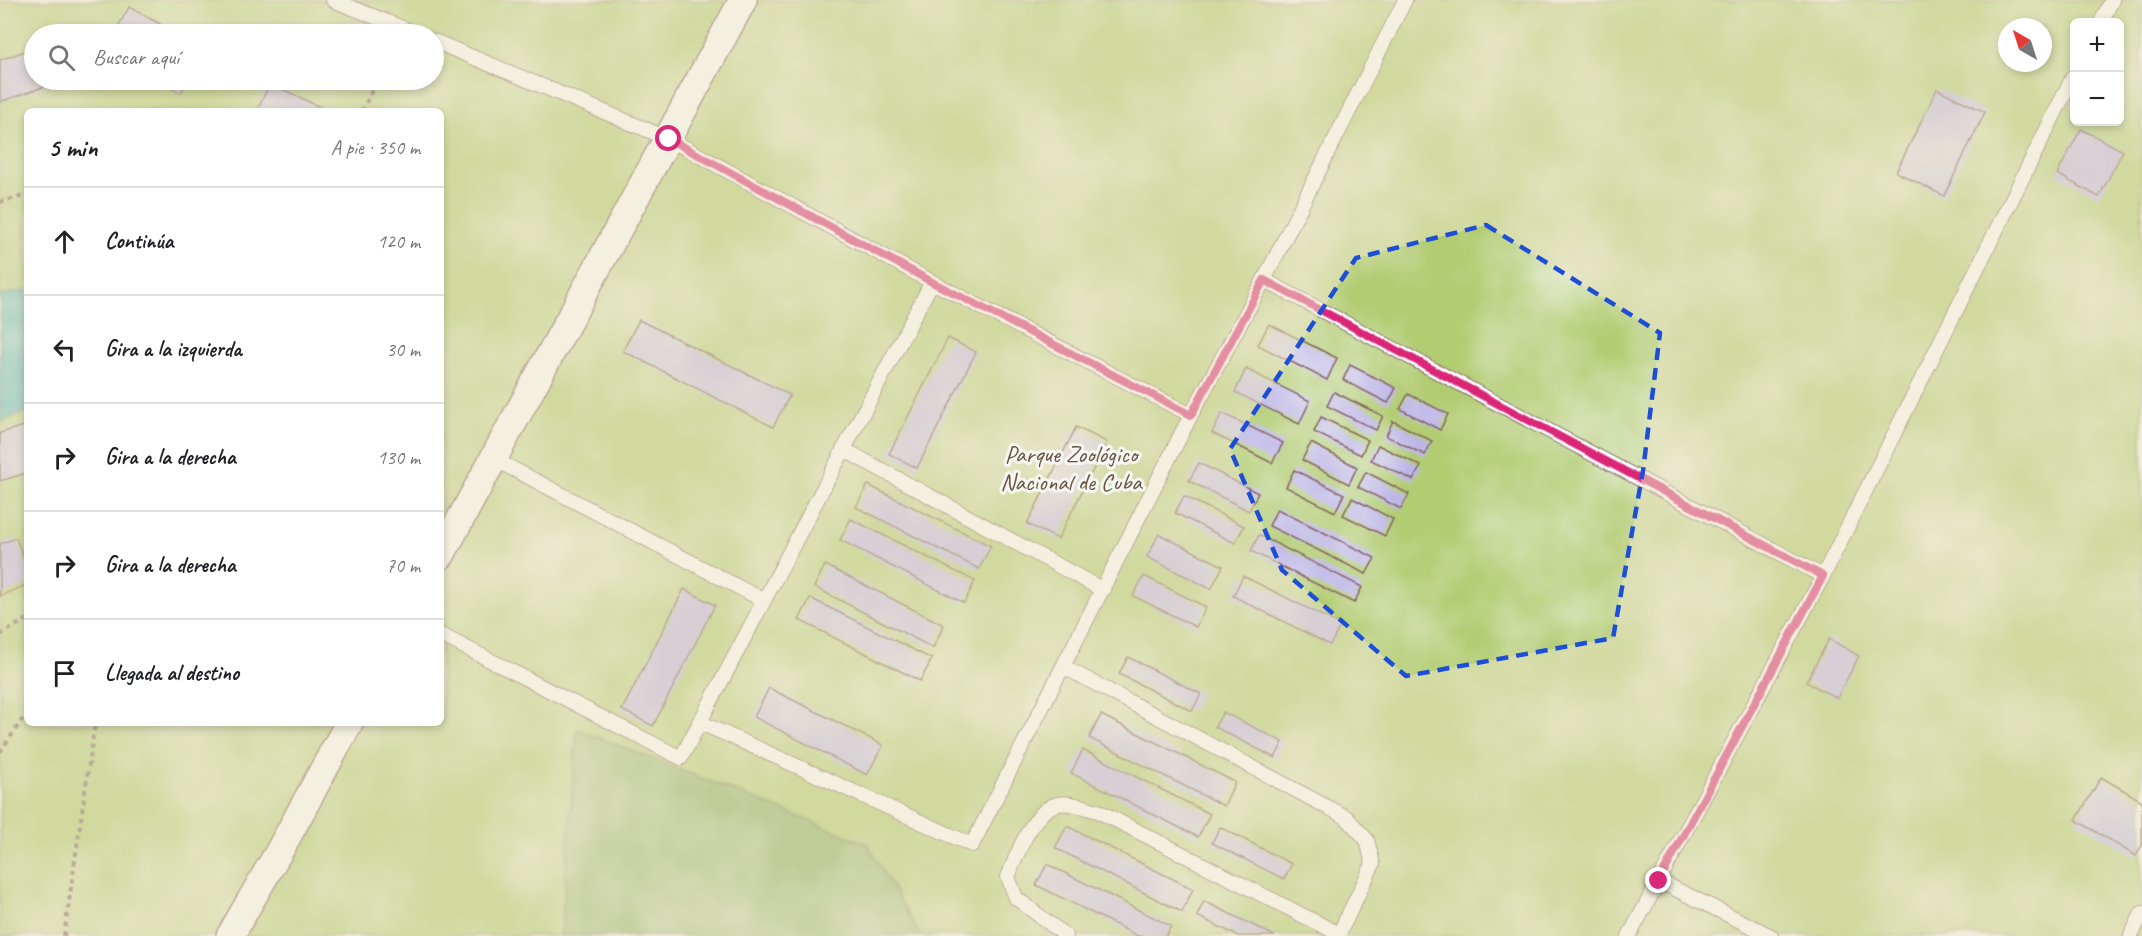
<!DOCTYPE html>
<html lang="es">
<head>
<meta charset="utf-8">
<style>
	:root { --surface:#fff; --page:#f2f2f2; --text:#202124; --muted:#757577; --line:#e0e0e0 }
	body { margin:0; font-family:Caveat,sans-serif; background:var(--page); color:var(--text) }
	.controls { position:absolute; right:18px; top:18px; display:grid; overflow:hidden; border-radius:9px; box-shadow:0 3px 9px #0003 }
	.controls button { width:54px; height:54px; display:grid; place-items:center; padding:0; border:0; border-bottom:2px solid var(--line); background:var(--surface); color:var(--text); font:30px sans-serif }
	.compass { position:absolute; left:1998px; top:18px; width:54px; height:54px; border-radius:50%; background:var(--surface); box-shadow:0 3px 9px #0003; rotate:321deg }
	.stop { position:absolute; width:18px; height:18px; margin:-14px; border:4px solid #db2777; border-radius:50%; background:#fff }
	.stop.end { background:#db2777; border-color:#fff; box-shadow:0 2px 6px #0008 }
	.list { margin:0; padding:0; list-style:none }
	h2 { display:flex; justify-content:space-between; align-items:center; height:78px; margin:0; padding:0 24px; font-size:26px }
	h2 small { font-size:20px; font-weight:400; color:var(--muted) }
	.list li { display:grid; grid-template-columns:39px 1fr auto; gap:18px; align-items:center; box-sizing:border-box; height:108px; padding:0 24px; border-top:2px solid var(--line) }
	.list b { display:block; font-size:22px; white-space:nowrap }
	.list em { font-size:20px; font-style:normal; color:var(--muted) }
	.icon { flex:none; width:33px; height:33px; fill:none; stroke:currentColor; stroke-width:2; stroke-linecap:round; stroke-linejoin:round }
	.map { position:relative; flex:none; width:2142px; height:936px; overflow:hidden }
	.search { position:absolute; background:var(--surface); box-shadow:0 3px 9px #0003; left:24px; top:24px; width:420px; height:66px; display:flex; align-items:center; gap:15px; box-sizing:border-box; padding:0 21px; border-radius:33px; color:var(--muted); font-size:22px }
	.panel { position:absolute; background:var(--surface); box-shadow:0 3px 9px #0003; left:24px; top:108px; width:420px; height:618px; border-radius:9px }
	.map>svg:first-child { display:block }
	.green { fill:#b2cc72; stroke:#7e764e; stroke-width:1.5; fill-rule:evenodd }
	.forest { fill:#8db064; stroke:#6c6848; stroke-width:1.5 }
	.water { fill:#3fafba; stroke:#446772; stroke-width:1.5 }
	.building { fill:#beb6e8 }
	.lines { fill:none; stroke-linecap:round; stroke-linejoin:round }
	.lane-casing { stroke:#826461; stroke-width:16 }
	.street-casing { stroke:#826461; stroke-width:30 }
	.path { stroke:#826461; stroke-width:4; stroke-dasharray:4.5 4.5; stroke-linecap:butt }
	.lane { stroke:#fff; stroke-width:14 }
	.street { stroke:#fff; stroke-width:27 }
	.route { stroke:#db2777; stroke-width:8 }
	.marked { fill:none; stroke:#1d4ed8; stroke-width:4.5; stroke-dasharray:12 8; stroke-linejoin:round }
	.labels { text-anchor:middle; stroke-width:6; stroke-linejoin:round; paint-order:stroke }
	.park-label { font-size:24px; fill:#695340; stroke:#f6f6f2 }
</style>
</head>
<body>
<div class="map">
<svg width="2142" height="936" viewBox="0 0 2142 936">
	<rect width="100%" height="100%" fill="#f6f6f2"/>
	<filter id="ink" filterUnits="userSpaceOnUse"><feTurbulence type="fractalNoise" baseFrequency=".0167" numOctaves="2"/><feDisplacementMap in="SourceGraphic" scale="12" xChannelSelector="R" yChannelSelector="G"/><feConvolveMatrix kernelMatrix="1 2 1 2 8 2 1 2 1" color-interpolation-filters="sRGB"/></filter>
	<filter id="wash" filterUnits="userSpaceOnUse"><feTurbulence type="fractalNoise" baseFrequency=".008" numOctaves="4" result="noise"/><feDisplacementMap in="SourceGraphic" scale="24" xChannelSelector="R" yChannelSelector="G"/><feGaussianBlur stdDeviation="1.35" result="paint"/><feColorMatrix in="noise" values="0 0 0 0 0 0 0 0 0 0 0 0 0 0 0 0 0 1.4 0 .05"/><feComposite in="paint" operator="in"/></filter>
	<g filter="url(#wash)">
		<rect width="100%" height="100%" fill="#ebe3c5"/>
		<path class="green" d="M 0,0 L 2142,0 L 2142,936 L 0,936 ZM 2074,22 L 2120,22 L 2120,122 L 2074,122 ZM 2007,27 L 2043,27 L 2043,63 L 2007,63 ZM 34,34 L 434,34 L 434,80 L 34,80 ZM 27,111 L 441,111 L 441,723 L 27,723 Z"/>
		<path class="forest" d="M 577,729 L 868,844 L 920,936 L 561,936 Z"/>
		<path class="water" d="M 27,290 L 27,412 L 0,422 L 0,295 Z"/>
		<g id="blocks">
			<g class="building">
				<path d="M 129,7 L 178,34 L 114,34 Z"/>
				<path d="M 33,48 L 34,80 L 44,80 L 46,86 L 0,102 L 0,60 Z"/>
				<path d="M 156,80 L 188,80 L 181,93 Z"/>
				<path d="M 270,83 L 328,111 L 257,111 Z"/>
				<path d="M 1937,89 L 1985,112 L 1944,196 L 1896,172 Z"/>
				<path d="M 2081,129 L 2123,151 L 2099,197 L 2057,174 Z"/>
				<path d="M 639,320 L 790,395 L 773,427 L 623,351 Z"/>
				<path d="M 1269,324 L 1337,358 L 1327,380 L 1258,345 Z"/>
				<path d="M 948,338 L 976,352 L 917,468 L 889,454 Z"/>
				<path d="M 1350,365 L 1396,388 L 1388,403 L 1343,380 Z"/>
				<path d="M 1246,369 L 1310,401 L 1299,424 L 1235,392 Z"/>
				<path d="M 1334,392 L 1383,416 L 1376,430 L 1327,406 Z"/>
				<path d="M 1408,394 L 1448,414 L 1440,430 L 1400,409 Z"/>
				<path d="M 1222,413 L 1283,443 L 1272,463 L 1212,433 Z"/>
				<path d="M 1321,417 L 1368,440 L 1361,455 L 1314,432 Z"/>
				<path d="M 1393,421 L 1432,441 L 1425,455 L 1386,436 Z"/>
				<path d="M 27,425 L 27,473 L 0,481 L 0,433 Z"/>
				<path d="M 1076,427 L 1107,442 L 1058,539 L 1027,524 Z"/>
				<path d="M 1311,443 L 1357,467 L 1349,484 L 1302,460 Z"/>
				<path d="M 1378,445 L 1421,466 L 1413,480 L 1371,460 Z"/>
				<path d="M 1199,463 L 1258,493 L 1249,511 L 1189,481 Z"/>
				<path d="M 1294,470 L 1344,494 L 1335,512 L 1286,487 Z"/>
				<path d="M 1366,472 L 1409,494 L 1401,509 L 1358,487 Z"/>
				<path d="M 868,485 L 991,546 L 979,569 L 856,507 Z"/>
				<path d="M 1184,496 L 1244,526 L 1235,543 L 1175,513 Z"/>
				<path d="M 1352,498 L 1393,519 L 1385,536 L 1343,515 Z"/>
				<path d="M 1277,509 L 1375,558 L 1366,574 L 1269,526 Z"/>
				<path d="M 851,519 L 975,581 L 964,603 L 840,540 Z"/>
				<path d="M 1159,534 L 1223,566 L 1211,589 L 1147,557 Z"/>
				<path d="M 1259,535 L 1362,587 L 1354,603 L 1251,551 Z"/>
				<path d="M 16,538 L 27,566 L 27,585 L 0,596 L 0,544 Z"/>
				<path d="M 825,565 L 944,625 L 933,648 L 814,587 Z"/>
				<path d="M 1144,576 L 1206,607 L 1196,627 L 1133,596 Z"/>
				<path d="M 1243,576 L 1341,625 L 1330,645 L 1233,596 Z"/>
				<path d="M 684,589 L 715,605 L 653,726 L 622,710 Z"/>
				<path d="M 810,598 L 932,659 L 920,681 L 799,620 Z"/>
				<path d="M 1829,639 L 1859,656 L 1837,698 L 1806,682 Z"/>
				<path d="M 1128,657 L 1201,694 L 1192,711 L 1119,674 Z"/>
				<path d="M 769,688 L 883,745 L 867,775 L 754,717 Z"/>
				<path d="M 1223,712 L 1283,742 L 1275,758 L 1215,727 Z"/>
				<path d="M 1101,715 L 1235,782 L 1224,806 L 1089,738 Z"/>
				<path d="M 1083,750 L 1210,814 L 1198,837 L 1071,773 Z"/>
				<path d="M 2101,777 L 2142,801 L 2142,845 L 2136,856 L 2076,820 Z"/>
				<path d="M 1067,826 L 1193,889 L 1182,912 L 1055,848 Z"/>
				<path d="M 1220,827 L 1292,864 L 1284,879 L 1212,843 Z"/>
				<path d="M 1047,864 L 1171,926 L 1166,936 L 1138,936 L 1036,885 Z"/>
				<path d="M 1204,901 L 1275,936 L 1238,936 L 1197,916 Z"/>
			</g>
		</g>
	</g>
	<g filter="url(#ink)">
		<use href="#blocks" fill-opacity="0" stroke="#826461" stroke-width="1.5"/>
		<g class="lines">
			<defs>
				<g id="lane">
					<path d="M 333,0 L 417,34"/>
					<path d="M 2101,22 L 2112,0"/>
					<path d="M 434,41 L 669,139 L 932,282 L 1191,415"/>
					<path d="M 1264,280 L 1823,576"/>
					<path d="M 843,449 L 1103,590"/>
					<path d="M 494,459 L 763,600"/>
					<path d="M 441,635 L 681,758 L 932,282"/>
					<path d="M 1064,667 L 1346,817 L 1367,840 L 1373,864 L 1338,936"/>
					<path d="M 699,722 L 972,845 L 1191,415 L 1264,280 L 1405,0"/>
					<path d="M 1659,881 L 1771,936"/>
					<path d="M 1066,936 L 1016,898 L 1008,877 C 1016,856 1031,816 1052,806 C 1065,799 1085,808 1098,811 L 1339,934"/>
					<path d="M 1629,936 L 1823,576 L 2074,75"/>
					<path d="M 2131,936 L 2142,913"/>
				</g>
				<g id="street">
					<path d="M 441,555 L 743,0"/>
					<path d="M 230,936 L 281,848 L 349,723"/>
				</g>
			</defs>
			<use href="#lane" class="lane-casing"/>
			<use href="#street" class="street-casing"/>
			<g class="path">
				<path d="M 362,111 L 377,80"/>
				<path d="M 0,202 L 27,195"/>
				<path d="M 0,635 L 27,619"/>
				<path d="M 0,752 L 27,713"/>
				<path d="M 64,936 L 95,723"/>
			</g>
			<use href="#lane" class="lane"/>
			<use href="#street" class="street"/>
		</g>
	</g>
	<g class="lines" filter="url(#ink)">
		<path class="route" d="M 669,139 L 932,282 L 1191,415 L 1264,280 L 1823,576 L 1659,881"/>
	</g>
	<path d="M0 0H2142V936H0ZM 1486,225 L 1660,333 L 1643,471 L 1613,638 L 1406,676 L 1282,570 L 1230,449 L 1356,258 Z" fill="#ebe3c5" fill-opacity=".55" fill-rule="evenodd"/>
	<path class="marked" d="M 1486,225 L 1660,333 L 1643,471 L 1613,638 L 1406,676 L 1282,570 L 1230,449 L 1356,258 Z"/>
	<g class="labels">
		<g class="park-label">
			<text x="1071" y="462">Parque Zoológico<tspan x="1071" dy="28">Nacional de Cuba</tspan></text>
		</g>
	</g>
</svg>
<div class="controls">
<button>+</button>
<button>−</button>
</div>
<svg class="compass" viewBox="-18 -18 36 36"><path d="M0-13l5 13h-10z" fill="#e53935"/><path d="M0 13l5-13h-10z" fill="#757577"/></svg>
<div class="stop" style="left:669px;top:139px"></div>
<div class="stop end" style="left:1659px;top:881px"></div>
<div class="search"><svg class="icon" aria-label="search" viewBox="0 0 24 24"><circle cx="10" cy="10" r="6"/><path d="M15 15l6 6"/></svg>Buscar aquí</div>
<section class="panel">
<h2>5 min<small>A pie · 350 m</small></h2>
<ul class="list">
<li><svg class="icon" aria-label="ahead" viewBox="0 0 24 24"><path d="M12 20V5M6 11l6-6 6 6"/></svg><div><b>Continúa</b></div><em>120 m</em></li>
<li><svg class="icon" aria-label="left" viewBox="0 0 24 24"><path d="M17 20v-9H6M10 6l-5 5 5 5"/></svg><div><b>Gira a la izquierda</b></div><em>30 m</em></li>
<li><svg class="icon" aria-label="right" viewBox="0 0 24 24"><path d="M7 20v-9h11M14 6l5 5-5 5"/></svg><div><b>Gira a la derecha</b></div><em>130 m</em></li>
<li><svg class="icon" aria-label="right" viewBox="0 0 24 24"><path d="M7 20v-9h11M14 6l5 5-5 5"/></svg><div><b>Gira a la derecha</b></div><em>70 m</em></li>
<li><svg class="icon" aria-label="arrive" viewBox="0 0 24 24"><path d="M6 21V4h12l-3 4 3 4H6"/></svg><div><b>Llegada al destino</b></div></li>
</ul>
</section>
</div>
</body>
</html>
